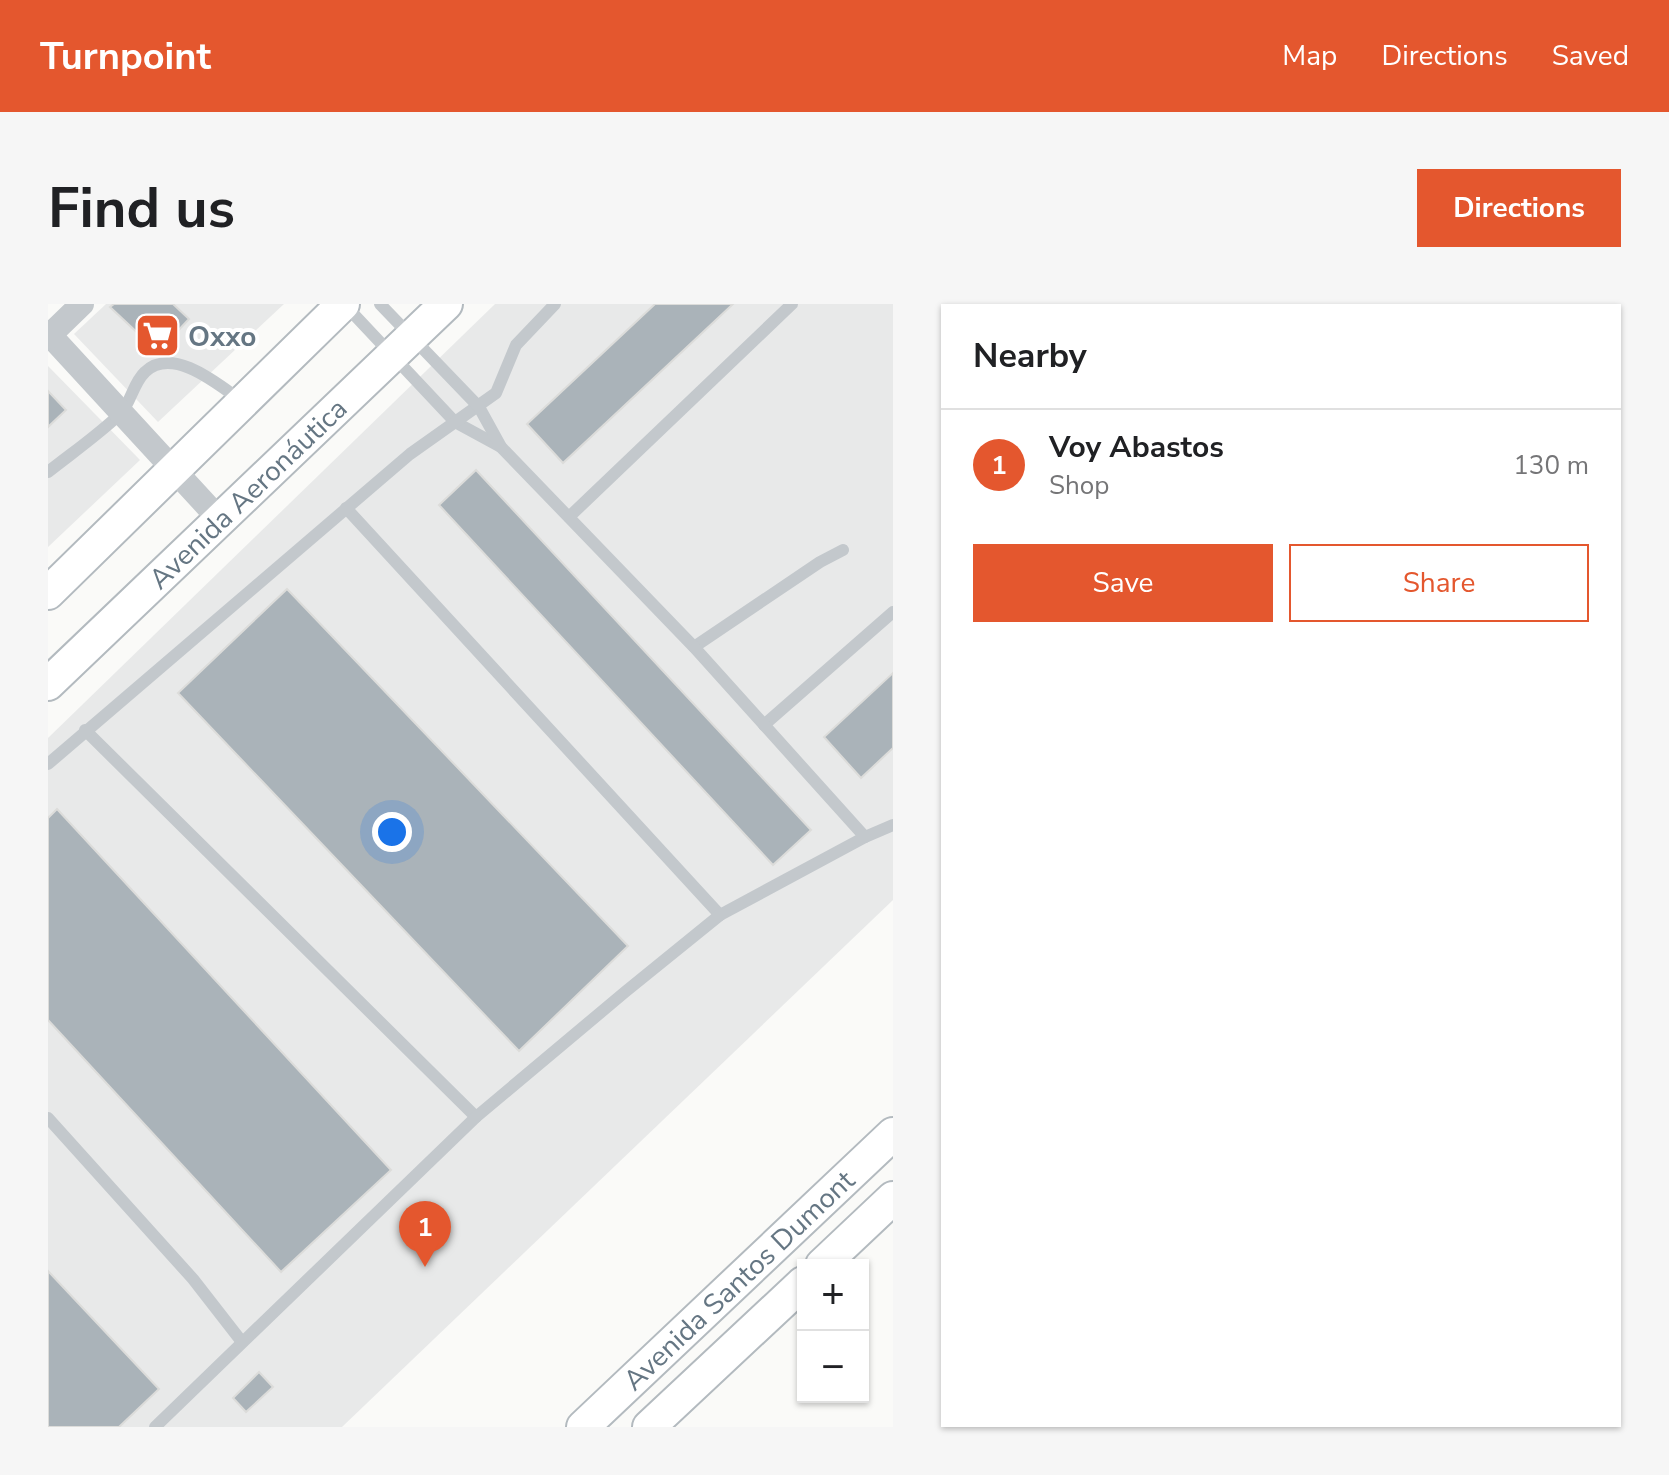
<!DOCTYPE html>
<html lang="en">
<head>
<meta charset="utf-8">
<style>
	:root { --surface:#fff; --page:#f6f6f6; --text:#202124; --muted:#757577; --line:#e0e0e0; --accent:#e4572e }
	body { margin:0; font-family:"Nunito Sans",sans-serif; background:var(--page); color:var(--text) }
	.controls { position:absolute; right:24px; bottom:24px; display:grid; overflow:hidden; border-radius:0px; box-shadow:0 2px 6px #0004 }
	.controls button { width:72px; height:72px; display:grid; place-items:center; padding:0; border:0; border-bottom:2px solid var(--line); background:var(--surface); color:var(--text); font:40px sans-serif }
	.you { position:absolute; left:344px; top:528px; width:28px; height:28px; margin:-20px; border:6px solid #fff; border-radius:50%; background:#1a73e8; box-shadow:0 0 0 12px #1a73e833 }
	.badge { display:grid; place-items:center; width:52px; height:52px; border-radius:50%; background:var(--accent); color:#fff; font-size:26px; font-weight:700 }
	.pin { position:absolute; translate:-50% -66px; filter:drop-shadow(0 2px 4px #0008) }
	.pin::after { content:''; position:absolute; top:42px; width:28px; height:24px; background:inherit; clip-path:polygon(0 0,100% 0,50% 100%) }
	.list { margin:0; padding:0; list-style:none }
	h2 { display:flex; justify-content:space-between; align-items:center; height:104px; margin:0; padding:0 32px; font-size:34px }
	h2 small { font-size:26px; font-weight:400; color:var(--muted) }
	.list li { display:grid; grid-template-columns:52px 1fr auto; gap:24px; align-items:center; box-sizing:border-box; height:112px; padding:0 32px; border-top:2px solid var(--line) }
	.list b { display:block; font-size:30px; white-space:nowrap }
	.list p { margin:0; font-size:26px; white-space:nowrap; color:var(--muted) }
	.list em { font-size:26px; font-style:normal; color:var(--muted) }
	.actions { display:flex; gap:16px; padding:24px 32px }
	.actions a { flex:1; padding:18px 0; border:2px solid var(--accent); border-radius:0px; text-align:center; font-size:28px; color:var(--accent) }
	.actions .main { background:var(--accent); color:#fff }
	.map { position:relative; flex:none; width:845px; height:1123px; overflow:hidden; border-radius:0px }
	header { display:flex; align-items:center; gap:48px; box-sizing:border-box; height:112px; padding:0 40px; background:var(--accent); color:#fff }
	header strong { font-size:38px }
	nav { display:flex; gap:44px; margin-inline-start:auto; font-size:28px }
	.intro { display:flex; align-items:center; justify-content:space-between; box-sizing:border-box; height:192px; padding:0 48px }
	h1 { margin:0; font-size:56px }
	.button { padding:20px 36px; border-radius:0px; background:var(--accent); color:#fff; font-size:28px; font-weight:700 }
	main { display:flex; gap:48px; padding:0 48px }
	aside { flex:1; background:var(--surface); border-radius:0px; box-shadow:0 2px 6px #0004 }
	.map>svg:first-child { display:block }
	.built { fill:#e8e9e9 }
	.building { fill:#aab3b9; stroke:#dcdcda; stroke-width:2 }
	.lines { fill:none; stroke-linecap:round; stroke-linejoin:round }
	.secondary-casing { stroke:#b3babf; stroke-width:36 }
	.lane { stroke:#c3c8cc; stroke-width:12 }
	.street { stroke:#c3c8cc; stroke-width:24 }
	.secondary { stroke:#fff; stroke-width:32 }
	.labels { text-anchor:middle; stroke-width:8; stroke-linejoin:round; paint-order:stroke }
	.poi-label { font-size:28px; font-weight:bold; fill:#657683; stroke:#fff; text-anchor:start }
	.street-label { font-size:28px; fill:#657683; stroke:#fff }
</style>
</head>
<body>
<header>
<strong>Turnpoint</strong>
<nav><a>Map</a><a>Directions</a><a>Saved</a></nav>
</header>
<div class="intro"><h1>Find us</h1><a class="button">Directions</a></div>
<main>
<div class="map">
<svg width="845" height="1123" viewBox="0 0 845 1123">
	<rect width="100%" height="100%" fill="#fafaf8"/>
	<g class="built">
		<path d="M 58,0 L 236,0 L 110,118 L 26,30 Z"/>
		<path d="M 447,0 L 845,0 L 845,596 L 294,1123 L 0,1123 L 0,434 Z"/>
		<path d="M 0,62 L 92,156 L 0,243 Z"/>
	</g>
	<g class="building">
		<path d="M 66,0 L 125,0 L 141,15 L 110,48 L 62,3 Z"/>
		<path d="M 607,0 L 685,0 L 515,159 L 479,120 Z"/>
		<path d="M 0,87 L 18,106 L 0,123 Z"/>
		<path d="M 428,166 L 763,526 L 725,561 L 391,201 Z"/>
		<path d="M 239,285 L 580,642 L 471,747 L 130,389 Z"/>
		<path d="M 845,369 L 845,444 L 813,474 L 776,433 Z"/>
		<path d="M 9,505 L 343,866 L 233,968 L 0,716 L 0,514 Z"/>
		<path d="M 0,967 L 111,1085 L 71,1123 L 0,1123 Z"/>
		<path d="M 211,1068 L 225,1083 L 198,1108 L 185,1094 Z"/>
	</g>
	<g class="lines">
		<defs>
			<g id="secondary">
				<path d="M 0,289 L 295,0"/>
				<path id="s1" d="M 0,380 L 398,0"/>
				<path d="M 774,961 L 845,894"/>
				<path id="s2" d="M 535,1123 L 845,830"/>
				<path d="M 601,1123 L 755,979"/>
			</g>
		</defs>
		<use href="#secondary" class="secondary-casing"/>
		<g class="lane">
			<path d="M 297,1 L 407,118 L 453,143"/>
			<path d="M 0,168 C 24,149 50,131 72,110 C 83,99 85,79 97,68 C 125,41 172,82 195,98"/>
			<path d="M 298,204 L 672,611"/>
			<path d="M 521,213 L 744,0"/>
			<path d="M 646,343 L 772,258 L 795,246"/>
			<path d="M 716,421 L 845,308"/>
			<path d="M 37,426 L 428,813"/>
			<path d="M 0,460 L 362,150 L 448,89 L 468,41 L 507,0"/>
			<path d="M 817,533 L 845,521"/>
			<path d="M 0,814 L 145,975 L 194,1038"/>
			<path d="M 107,1123 L 428,813 L 577,688 L 672,611 L 817,533 L 646,343 L 453,143 L 431,103 L 332,0"/>
		</g>
		<g class="street">
			<path d="M 0,29 L 173,217"/>
			<path d="M 0,33 L 34,0"/>
		</g>
		<use href="#secondary" class="secondary"/>
	</g>
	<defs>
		<symbol id="supermarket-square" viewBox="-11 -11 22 22"><rect x="-9" y="-9" width="18" height="18" rx="4" fill="#e4572e" stroke="#fff"/><path d="M-6-5.5h2.5l.6 2H6L4.5 2H-2.5L-4.4-4H-6ZM-1.5 3.2a1.3 1.3 0 1 0 .1 0ZM3 3.2a1.3 1.3 0 1 0 .1 0Z" fill="#fff"/></symbol>
	</defs>
	<g fill-rule="evenodd">
		<use href="#supermarket-square" x="84" y="6" width="51" height="51"/>
	</g>
	<g class="labels">
		<g class="poi-label">
			<text x="140" y="42">Oxxo</text>
		</g>
		<g class="street-label">
			<text dy="10" stroke="none"><textPath href="#s1" startOffset="276">Avenida Aeronáutica</textPath></text>
			<text dy="10" stroke="none"><textPath href="#s2" startOffset="214">Avenida Santos Dumont</textPath></text>
		</g>
	</g>
</svg>
<div class="controls">
<button>+</button>
<button>−</button>
</div>
<div class="you"></div>
<div class="pin badge" style="left:377px;top:963px">1</div>
</div>
<aside>
<h2>Nearby<small></small></h2>
<ul class="list">
<li><span class="badge">1</span><div><b>Voy Abastos</b><p>Shop</p></div><em>130 m</em></li>
</ul>
<div class="actions"><a class="main">Save</a><a>Share</a></div>
</aside>
</main>
</body>
</html>
